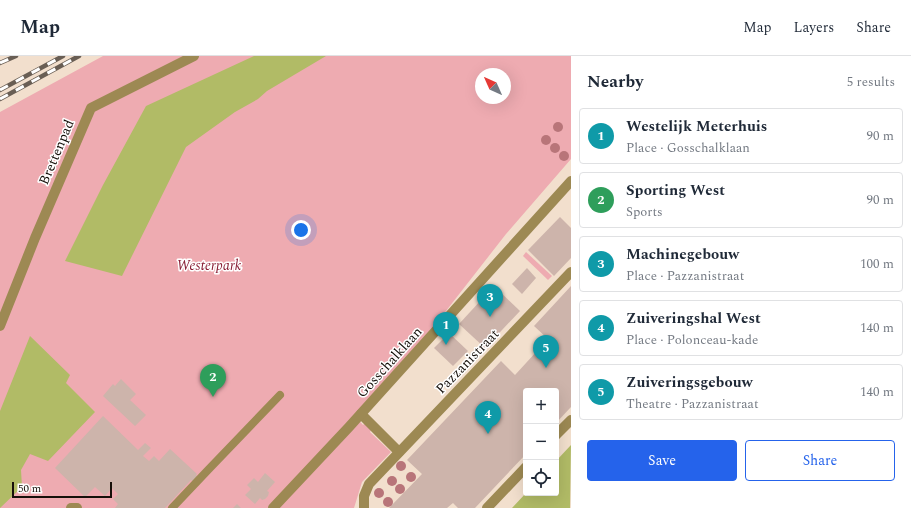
<!DOCTYPE html>
<html lang="en">
<head>
<meta charset="utf-8">
<style>
	:root { --surface:#fff; --page:#f6f6f7; --text:#1f2937; --muted:#747a83; --line:#e0e1e3; --accent:#2563eb }
	body { margin:0; font-family:Spectral,serif; background:var(--page); color:var(--text) }
	.controls { position:absolute; right:12px; bottom:12px; display:grid; overflow:hidden; border-radius:4px; box-shadow:0 4px 16px #0002 }
	.controls button { width:36px; height:36px; display:grid; place-items:center; padding:0; border:0; border-bottom:1px solid var(--line); background:var(--surface); color:var(--text); font:20px sans-serif }
	.compass { position:absolute; left:475px; top:12px; width:36px; height:36px; border-radius:50%; background:var(--surface); box-shadow:0 4px 16px #0002; rotate:315deg }
	.scale { position:absolute; left:12px; bottom:10px; width:100px; box-sizing:border-box; padding-left:4px; border:2px solid #16100a; border-top:0; font-size:11px; line-height:14px; white-space:nowrap; color:#16100a; -webkit-text-stroke:3px #fff; paint-order:stroke }
	.you { position:absolute; left:301px; top:174px; width:14px; height:14px; margin:-10px; border:3px solid #fff; border-radius:50%; background:#1a73e8; box-shadow:0 0 0 6px #1a73e833 }
	.badge { display:grid; place-items:center; width:26px; height:26px; border-radius:50%; background:var(--accent); color:#fff; font-size:13px; font-weight:700 }
	.pin { position:absolute; translate:-50% -33px; filter:drop-shadow(0 1px 2px #0008) }
	.pin::after { content:''; position:absolute; top:21px; width:14px; height:12px; background:inherit; clip-path:polygon(0 0,100% 0,50% 100%) }
	.list { margin:0; padding:0; list-style:none }
	h2 { display:flex; justify-content:space-between; align-items:center; height:52px; margin:0; padding:0 16px; font-size:17px }
	h2 small { font-size:13px; font-weight:400; color:var(--muted) }
	.list li { display:grid; grid-template-columns:26px 1fr auto; gap:12px; align-items:center; box-sizing:border-box; height:56px; margin:0 8px 8px; padding:0 8px; border:1px solid var(--line); border-radius:4px }
	.list b { display:block; font-size:15px; white-space:nowrap }
	.list p { margin:0; font-size:13px; white-space:nowrap; color:var(--muted) }
	.list em { font-size:13px; font-style:normal; color:var(--muted) }
	.actions { display:flex; gap:8px; padding:12px 16px }
	.actions a { flex:1; padding:9px 0; border:1px solid var(--accent); border-radius:4px; text-align:center; font-size:14px; color:var(--accent) }
	.actions .main { background:var(--accent); color:#fff }
	.icon { flex:none; width:22px; height:22px; fill:none; stroke:currentColor; stroke-width:2; stroke-linecap:round; stroke-linejoin:round }
	.map { position:relative; flex:none; width:571px; height:452px; overflow:hidden }
	header { display:flex; align-items:center; gap:24px; box-sizing:border-box; height:56px; padding:0 20px; background:var(--surface); border-bottom:1px solid var(--line) }
	header strong { font-size:19px }
	nav { display:flex; gap:22px; margin-inline-start:auto; font-size:14px }
	main { display:flex }
	aside { flex:1; background:var(--surface) }
	.map>svg:first-child { display:block }
	.green { fill:#eeabb1; fill-rule:evenodd }
	.water { fill:#b1bb66 }
	.building { fill:#cdb4ab }
	.lines { fill:none; stroke-linecap:round; stroke-linejoin:round }
	.lane { stroke:#9d8953; stroke-width:8 }
	.street { stroke:#9d8953; stroke-width:10 }
	.rail-casing { stroke:#695e54; stroke-width:4.5 }
	.rail { stroke:#fff; stroke-width:3; stroke-dasharray:9; stroke-linecap:butt }
	.tree { fill:#b87579 }
	.labels { text-anchor:middle; stroke-width:3; stroke-linejoin:round; paint-order:stroke }
	.street-label { font-size:14px; fill:#16100a; stroke:#fff }
	.park-label { font-size:14px; font-style:italic; fill:#881e35; stroke:#fff }
</style>
</head>
<body>
<header>
<strong>Map</strong>
<nav><a>Map</a><a>Layers</a><a>Share</a></nav>
</header>
<main>
<div class="map">
<svg width="571" height="452" viewBox="0 0 571 452">
	<rect width="100%" height="100%" fill="#f2dfcd"/>
	<g class="green">
		<path d="M 103,0 L 571,0 L 571,103 L 506,178 L 421,287 L 354,359 L 363,369 L 365,367 L 372,373 L 370,376 L 391,396 L 362,426 L 354,452 L 0,452 L 0,56 ZM 481,18 L 505,18 L 505,42 L 481,42 Z"/>
		<path d="M 526,196 L 552,220 L 548,224 L 523,200 Z"/>
	</g>
	<g class="water">
		<path d="M 254,0 L 326,0 L 267,35 L 258,43 L 235,56 L 186,91 L 122,220 L 65,205 L 103,129 L 146,50 Z"/>
		<path d="M 30,280 L 70,319 L 66,327 L 95,356 L 48,405 L 30,398 L 21,414 L 22,431 L 0,452 L 0,355 Z"/>
		<path d="M 571,389 L 570,452 L 512,452 L 526,437 L 556,437 L 556,405 Z"/>
	</g>
	<g class="building">
		<path d="M 560,161 L 571,172 L 571,202 L 554,220 L 528,194 Z"/>
		<path d="M 527,212 L 536,222 L 522,238 L 512,228 Z"/>
		<path d="M 494,230 L 520,255 L 485,292 L 459,268 Z"/>
		<path d="M 571,230 L 571,351 L 556,367 L 556,335 L 526,335 L 526,398 L 475,452 L 458,452 L 453,447 L 447,452 L 389,452 L 422,418 L 407,404 L 501,305 L 515,319 L 548,283 L 534,270 Z"/>
		<path d="M 449,277 L 468,295 L 453,310 L 434,292 Z"/>
		<path d="M 121,323 L 136,338 L 130,344 L 146,359 L 135,370 L 103,340 L 113,328 L 115,330 Z"/>
		<path d="M 103,360 L 138,394 L 145,387 L 151,392 L 143,400 L 149,405 L 154,400 L 159,405 L 170,393 L 197,418 L 196,419 L 198,421 L 194,426 L 191,424 L 165,452 L 115,452 L 118,448 L 113,443 L 118,438 L 112,432 L 105,440 L 95,431 L 85,441 L 55,412 Z"/>
		<path d="M 265,417 L 275,426 L 267,435 L 269,436 L 268,440 L 265,443 L 262,444 L 260,442 L 255,448 L 245,439 L 251,433 L 247,429 L 254,422 L 258,426 Z"/>
		<path d="M 237,448 L 241,452 L 233,452 Z"/>
	</g>
	<g class="lines">
		<path class="lane" d="M 172,452 L 208,414 L 280,339"/>
		<g class="street">
			<path d="M 0,270 L 35,182 L 91,52 L 194,0"/>
			<path d="M 361,358 L 399,396"/>
			<path d="M 556,379 L 571,364"/>
			<path d="M 71,452 L 77,452"/>
			<path d="M 273,452 L 349,371 L 571,125"/>
			<path d="M 364,452 L 364,440 L 369,428 L 571,216"/>
			<path d="M 487,452 L 526,411"/>
		</g>
		<defs>
			<g id="rail">
				<path d="M 0,7 L 16,0"/>
				<path d="M 0,34 L 63,0"/>
				<path d="M 0,43 L 79,0"/>
			</g>
		</defs>
		<use href="#rail" class="rail-casing"/>
		<use href="#rail" class="rail"/>
	</g>
	<g class="tree">
		<circle cx="558" cy="71" r="5"/>
		<circle cx="546" cy="84" r="5"/>
		<circle cx="555" cy="92" r="5"/>
		<circle cx="564" cy="100" r="5"/>
		<circle cx="401" cy="410" r="5"/>
		<circle cx="411" cy="421" r="5"/>
		<circle cx="392" cy="425" r="5"/>
		<circle cx="400" cy="433" r="5"/>
		<circle cx="379" cy="437" r="5"/>
		<circle cx="388" cy="446" r="5"/>
	</g>
	<g class="labels">
		<g class="street-label">
			<text transform="translate(56 96) rotate(-67)" y="5">Brettenpad</text>
			<text transform="translate(467 305) rotate(-46)" y="5">Pazzanistraat</text>
			<text transform="translate(389 306) rotate(-48)" y="5">Gosschalklaan</text>
		</g>
		<g class="park-label">
			<text x="209" y="214">Westerpark</text>
		</g>
	</g>
</svg>
<div class="controls">
<button>+</button>
<button>−</button>
<button><svg class="icon" aria-label="locate" viewBox="0 0 24 24"><circle cx="12" cy="12" r="6"/><path d="M12 2v4M12 18v4M2 12h4M18 12h4"/></svg></button>
</div>
<svg class="compass" viewBox="-18 -18 36 36"><path d="M0-13l5 13h-10z" fill="#e53935"/><path d="M0 13l5-13h-10z" fill="#747a83"/></svg>
<div class="scale">50 m</div>
<div class="you"></div>
<div class="pin badge" style="left:446px;top:289px;background:#0f9aa8">1</div>
<div class="pin badge" style="left:213px;top:341px;background:#2e9e5b">2</div>
<div class="pin badge" style="left:490px;top:261px;background:#0f9aa8">3</div>
<div class="pin badge" style="left:488px;top:378px;background:#0f9aa8">4</div>
<div class="pin badge" style="left:546px;top:312px;background:#0f9aa8">5</div>
</div>
<aside>
<h2>Nearby<small>5 results</small></h2>
<ul class="list">
<li><span class="badge" style="background:#0f9aa8">1</span><div><b>Westelijk Meterhuis</b><p>Place · Gosschalklaan</p></div><em>90 m</em></li>
<li><span class="badge" style="background:#2e9e5b">2</span><div><b>Sporting West</b><p>Sports</p></div><em>90 m</em></li>
<li><span class="badge" style="background:#0f9aa8">3</span><div><b>Machinegebouw</b><p>Place · Pazzanistraat</p></div><em>100 m</em></li>
<li><span class="badge" style="background:#0f9aa8">4</span><div><b>Zuiveringshal West</b><p>Place · Polonceau-kade</p></div><em>140 m</em></li>
<li><span class="badge" style="background:#0f9aa8">5</span><div><b>Zuiveringsgebouw</b><p>Theatre · Pazzanistraat</p></div><em>140 m</em></li>
</ul>
<div class="actions"><a class="main">Save</a><a>Share</a></div>
</aside>
</main>
</body>
</html>
